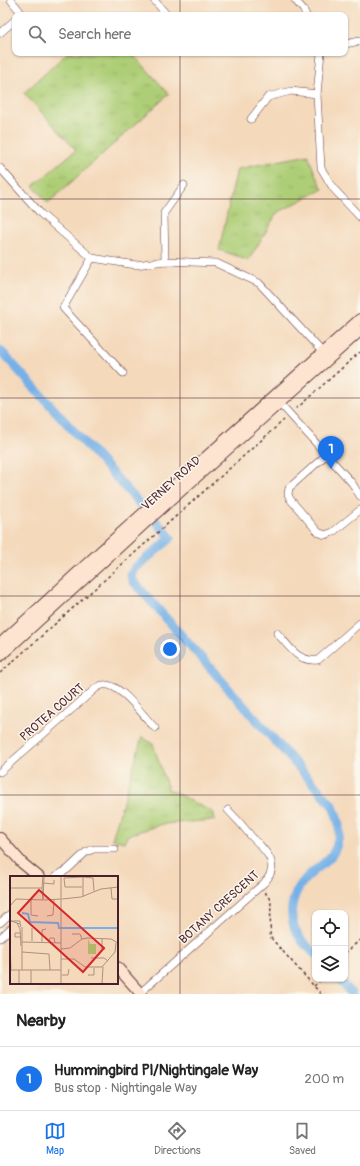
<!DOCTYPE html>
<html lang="en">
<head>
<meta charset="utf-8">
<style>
	:root { --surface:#fff; --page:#f6f6f6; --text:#222; --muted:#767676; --line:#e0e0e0; --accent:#1a73e8 }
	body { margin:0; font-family:Pangolin,sans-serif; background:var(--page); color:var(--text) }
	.controls { position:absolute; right:12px; bottom:12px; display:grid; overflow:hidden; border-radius:8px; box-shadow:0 1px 3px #0004 }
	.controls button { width:36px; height:36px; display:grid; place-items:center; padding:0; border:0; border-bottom:1px solid var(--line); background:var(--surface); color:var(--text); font:20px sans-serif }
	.you { position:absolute; left:170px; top:649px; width:14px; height:14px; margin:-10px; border:3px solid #fff; border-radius:50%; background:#1a73e8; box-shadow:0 0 0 6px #1a73e833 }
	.badge { display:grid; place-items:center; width:26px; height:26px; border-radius:50%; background:var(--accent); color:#fff; font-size:13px; font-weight:700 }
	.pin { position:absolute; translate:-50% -33px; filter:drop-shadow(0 1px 2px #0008) }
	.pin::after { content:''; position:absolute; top:21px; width:14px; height:12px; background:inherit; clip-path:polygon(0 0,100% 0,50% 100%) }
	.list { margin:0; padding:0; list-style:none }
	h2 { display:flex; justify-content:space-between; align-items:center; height:52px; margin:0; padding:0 16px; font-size:17px }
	h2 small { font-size:13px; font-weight:400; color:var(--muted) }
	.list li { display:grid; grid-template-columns:26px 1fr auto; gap:12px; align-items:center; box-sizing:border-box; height:64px; padding:0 16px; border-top:1px solid var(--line) }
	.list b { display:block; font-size:15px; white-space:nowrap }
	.list p { margin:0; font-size:13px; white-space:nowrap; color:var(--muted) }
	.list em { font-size:13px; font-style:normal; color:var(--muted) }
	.icon { flex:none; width:22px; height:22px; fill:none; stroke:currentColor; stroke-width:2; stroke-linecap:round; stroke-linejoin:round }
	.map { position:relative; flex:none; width:360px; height:994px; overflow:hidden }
	.search { position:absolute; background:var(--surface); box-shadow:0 1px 3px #0004; left:12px; right:12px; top:12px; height:44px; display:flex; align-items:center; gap:10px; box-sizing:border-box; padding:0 14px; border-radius:8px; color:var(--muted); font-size:15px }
	.sheet { height:116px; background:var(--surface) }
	nav { display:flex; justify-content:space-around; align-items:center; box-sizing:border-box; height:56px; border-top:1px solid var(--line); background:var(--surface); font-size:11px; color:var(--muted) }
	nav a { display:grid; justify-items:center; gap:2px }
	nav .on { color:var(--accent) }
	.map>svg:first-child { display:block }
	.park { fill:url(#park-tufts); stroke:#7c7650 }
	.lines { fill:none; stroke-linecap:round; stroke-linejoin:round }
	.canal { stroke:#75b0e6; stroke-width:9 }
	.street-casing { stroke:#643b41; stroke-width:8 }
	.secondary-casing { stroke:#643b41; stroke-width:12 }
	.path { stroke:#643b41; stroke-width:1.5; stroke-dasharray:3 3; stroke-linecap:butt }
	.street { stroke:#fff; stroke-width:7 }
	.secondary { stroke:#fde4d0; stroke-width:10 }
	.grid { fill:none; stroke:#4a1f2b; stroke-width:1; stroke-opacity:0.55 }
	.labels { text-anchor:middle; stroke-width:3; stroke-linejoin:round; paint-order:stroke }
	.street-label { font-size:12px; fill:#4a1f2b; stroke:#fbf7ec }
	.inset-river { fill:none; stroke:#75b0e6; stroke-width:2 }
	.inset-road { fill:none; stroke:#b08f81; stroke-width:1 }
	.view { fill:#d62828; fill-opacity:0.15; stroke:#d62828; stroke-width:2 }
	.inset-edge { fill:none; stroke:#4a1f2b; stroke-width:2 }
</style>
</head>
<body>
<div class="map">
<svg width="360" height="994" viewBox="0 0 360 994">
	<defs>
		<pattern id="park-tufts" width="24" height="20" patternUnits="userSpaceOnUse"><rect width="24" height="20" fill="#adce76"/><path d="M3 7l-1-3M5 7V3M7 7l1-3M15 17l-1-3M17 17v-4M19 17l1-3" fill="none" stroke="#96b066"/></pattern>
	</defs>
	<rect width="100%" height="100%" fill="#fbf7ec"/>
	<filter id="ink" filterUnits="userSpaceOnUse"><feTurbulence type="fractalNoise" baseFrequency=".025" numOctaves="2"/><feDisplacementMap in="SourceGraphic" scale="8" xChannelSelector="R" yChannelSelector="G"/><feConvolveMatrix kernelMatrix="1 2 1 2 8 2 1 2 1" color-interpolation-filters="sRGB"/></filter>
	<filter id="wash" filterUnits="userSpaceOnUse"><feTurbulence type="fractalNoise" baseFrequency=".012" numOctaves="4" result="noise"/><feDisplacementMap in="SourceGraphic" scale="16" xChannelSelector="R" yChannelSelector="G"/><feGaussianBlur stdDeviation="0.9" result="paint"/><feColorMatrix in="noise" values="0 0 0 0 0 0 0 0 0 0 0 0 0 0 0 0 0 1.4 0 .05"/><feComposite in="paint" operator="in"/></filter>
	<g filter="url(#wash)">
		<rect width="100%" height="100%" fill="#f4d9bb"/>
		<g class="park">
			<path d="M 67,53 L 132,53 L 169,94 L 48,203 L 33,186 L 76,150 L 24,93 Z"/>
			<path d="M 308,155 L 316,176 L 323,189 L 277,213 L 248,261 L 237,256 L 219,250 L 237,169 Z"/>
			<path d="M 142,737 L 153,744 L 168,789 L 214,813 L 215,820 L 163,824 L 128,835 L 124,842 L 112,839 Z"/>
		</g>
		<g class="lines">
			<g class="canal">
				<path d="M 0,350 L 171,538 L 134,569 L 131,575 L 133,581 L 333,806 C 339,821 342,830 336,847 C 332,860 316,868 307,877 C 289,896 286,920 302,941 C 306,945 311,950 315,954"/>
				<path d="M 339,979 L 352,994"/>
			</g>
		</g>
	</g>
	<g filter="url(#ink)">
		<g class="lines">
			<defs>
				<g id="street">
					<path d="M 11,0 L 22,14 L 21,15"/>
					<path d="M 154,0 L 167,15"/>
					<path d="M 295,0 L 303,9 L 306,15"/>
					<path d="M 0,33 L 15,20"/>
					<path d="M 345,44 L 360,41"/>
					<path d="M 321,53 L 317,94 L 321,168 L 333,188 L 360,217"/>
					<path d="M 251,119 L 268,97 L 291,91 L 317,94"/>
					<path d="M 0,168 L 41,214 L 92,258 L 136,265 L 165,261 L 216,263 L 259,283 L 326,356"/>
					<path d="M 92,258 L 63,308 L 123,373"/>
					<path d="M 165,261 L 164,213 L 184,185"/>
					<path d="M 277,400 L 352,483 L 360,496"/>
					<path d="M 326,455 L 289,488 L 288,494 L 290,499 L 318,532 L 325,535 L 333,532 L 360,510"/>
					<path d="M 277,633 C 290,647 297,662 318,660 L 360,623"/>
					<path d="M 0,772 L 95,689 C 97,688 100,685 103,685 C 120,682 144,717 155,728"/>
					<path d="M 55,877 L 68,869 L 86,852 L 94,849 L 115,849"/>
					<path d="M 0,923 L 11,913"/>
					<path d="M 0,938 L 11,928"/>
					<path d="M 140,993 L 264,883 C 282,864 265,850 251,836 C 244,827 236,818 228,810"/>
				</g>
				<g id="secondary">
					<path d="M 0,644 L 102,550 L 360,319"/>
					<path d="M 0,656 L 144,524 L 360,331"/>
					<path d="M 0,838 L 22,863 L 39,877"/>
					<path d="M 117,967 L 141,994"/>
				</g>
			</defs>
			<use href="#street" class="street-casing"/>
			<use href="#secondary" class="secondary-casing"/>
			<g class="path">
				<path d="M 296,409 L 360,352"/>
				<path d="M 0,673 L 284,420"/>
				<path d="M 265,892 L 271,901 L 270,937 L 321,994"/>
				<path d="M 345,953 L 360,940"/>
				<path d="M 314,986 L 322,979"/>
			</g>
			<use href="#street" class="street"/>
			<use href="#secondary" class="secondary"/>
		</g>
	</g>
	<path class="grid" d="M 180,0 L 180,15M 180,53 L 180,994M 0,199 L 360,199M 0,398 L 360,398M 0,596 L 360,596M 0,795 L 360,795"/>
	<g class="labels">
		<g class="street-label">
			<text transform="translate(171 483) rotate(-42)" y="4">VERNEY ROAD</text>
			<text transform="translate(52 712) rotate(-41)" y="4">PROTEA COURT</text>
			<text transform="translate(219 907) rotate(-42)" y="4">BOTANY CRESCENT</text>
		</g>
	</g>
	<g transform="translate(10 876)">
		<rect width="108" height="108" fill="#f4d9bb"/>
		<path d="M 78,63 L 80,68 L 86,68 L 86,78 L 78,78 Z" fill="#adce76"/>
		<path class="inset-river" d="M 12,37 L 18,38 L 20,46 L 48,47 L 49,52 L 108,52"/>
		<path class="inset-road" d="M 33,0 L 32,12 L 33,24 L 34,0M 51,0 L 51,108M 33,7 L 44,8 L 44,4M 72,11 L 55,11 L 54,2 L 73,1M 0,12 L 32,12M 101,12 L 102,23 L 108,23M 73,21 L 73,1 L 83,2 L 84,15M 21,23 L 21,39 L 28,40M 52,23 L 71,21 L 91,13 L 108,11M 34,24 L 51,23M 0,30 L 6,23 L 33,24M 37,40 L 43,39 L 44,23M 7,47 L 10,53 L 11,70M 10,51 L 11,49 L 10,48 L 10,45 L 1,45 L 10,48M 12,51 L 12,94M 62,58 L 70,58 L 72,63M 10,61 L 5,61 L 5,57 L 10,57M 92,62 L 92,73 L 95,73M 22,65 L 22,52M 0,66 L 1,94M 12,66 L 51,67M 32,66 L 32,54 L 36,53M 39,66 L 40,62 L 44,62 L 45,67M 51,73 L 60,72 L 72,63 L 77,62 L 101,63 L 108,67M 12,76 L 39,78 L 40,94M 81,82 L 94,82 L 98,85M 51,83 L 64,83 L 75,91 L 92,91 L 105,76 L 106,67M 0,94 L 51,94M 9,94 L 9,108M 52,99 L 58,99 L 59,93M 78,99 L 84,99 L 84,92M 21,108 L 21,94M 92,108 L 93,91"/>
		<path class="view" d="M 29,14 L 94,72 L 73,96 L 8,37 Z"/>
		<rect width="108" height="108" class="inset-edge"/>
	</g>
</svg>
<div class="controls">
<button><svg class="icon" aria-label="locate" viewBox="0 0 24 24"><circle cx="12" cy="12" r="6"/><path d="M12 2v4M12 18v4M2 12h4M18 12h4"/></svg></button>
<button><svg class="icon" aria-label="layers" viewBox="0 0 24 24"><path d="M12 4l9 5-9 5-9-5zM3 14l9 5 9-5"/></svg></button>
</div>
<div class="you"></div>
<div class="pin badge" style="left:331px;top:469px">1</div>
<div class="search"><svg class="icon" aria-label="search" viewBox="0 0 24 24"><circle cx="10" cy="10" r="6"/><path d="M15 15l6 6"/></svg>Search here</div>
</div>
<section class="sheet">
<h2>Nearby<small></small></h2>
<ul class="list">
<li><span class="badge">1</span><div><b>Hummingbird Pl/Nightingale Way</b><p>Bus stop · Nightingale Way</p></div><em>200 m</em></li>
</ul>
</section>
<nav>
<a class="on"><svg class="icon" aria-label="map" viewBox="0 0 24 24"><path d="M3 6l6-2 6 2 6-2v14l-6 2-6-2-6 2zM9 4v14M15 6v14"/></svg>Map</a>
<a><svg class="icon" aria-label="directions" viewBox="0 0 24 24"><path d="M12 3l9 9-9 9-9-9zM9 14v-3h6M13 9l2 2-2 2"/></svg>Directions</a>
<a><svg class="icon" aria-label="saved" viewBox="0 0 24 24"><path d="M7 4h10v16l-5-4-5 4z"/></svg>Saved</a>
</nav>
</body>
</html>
